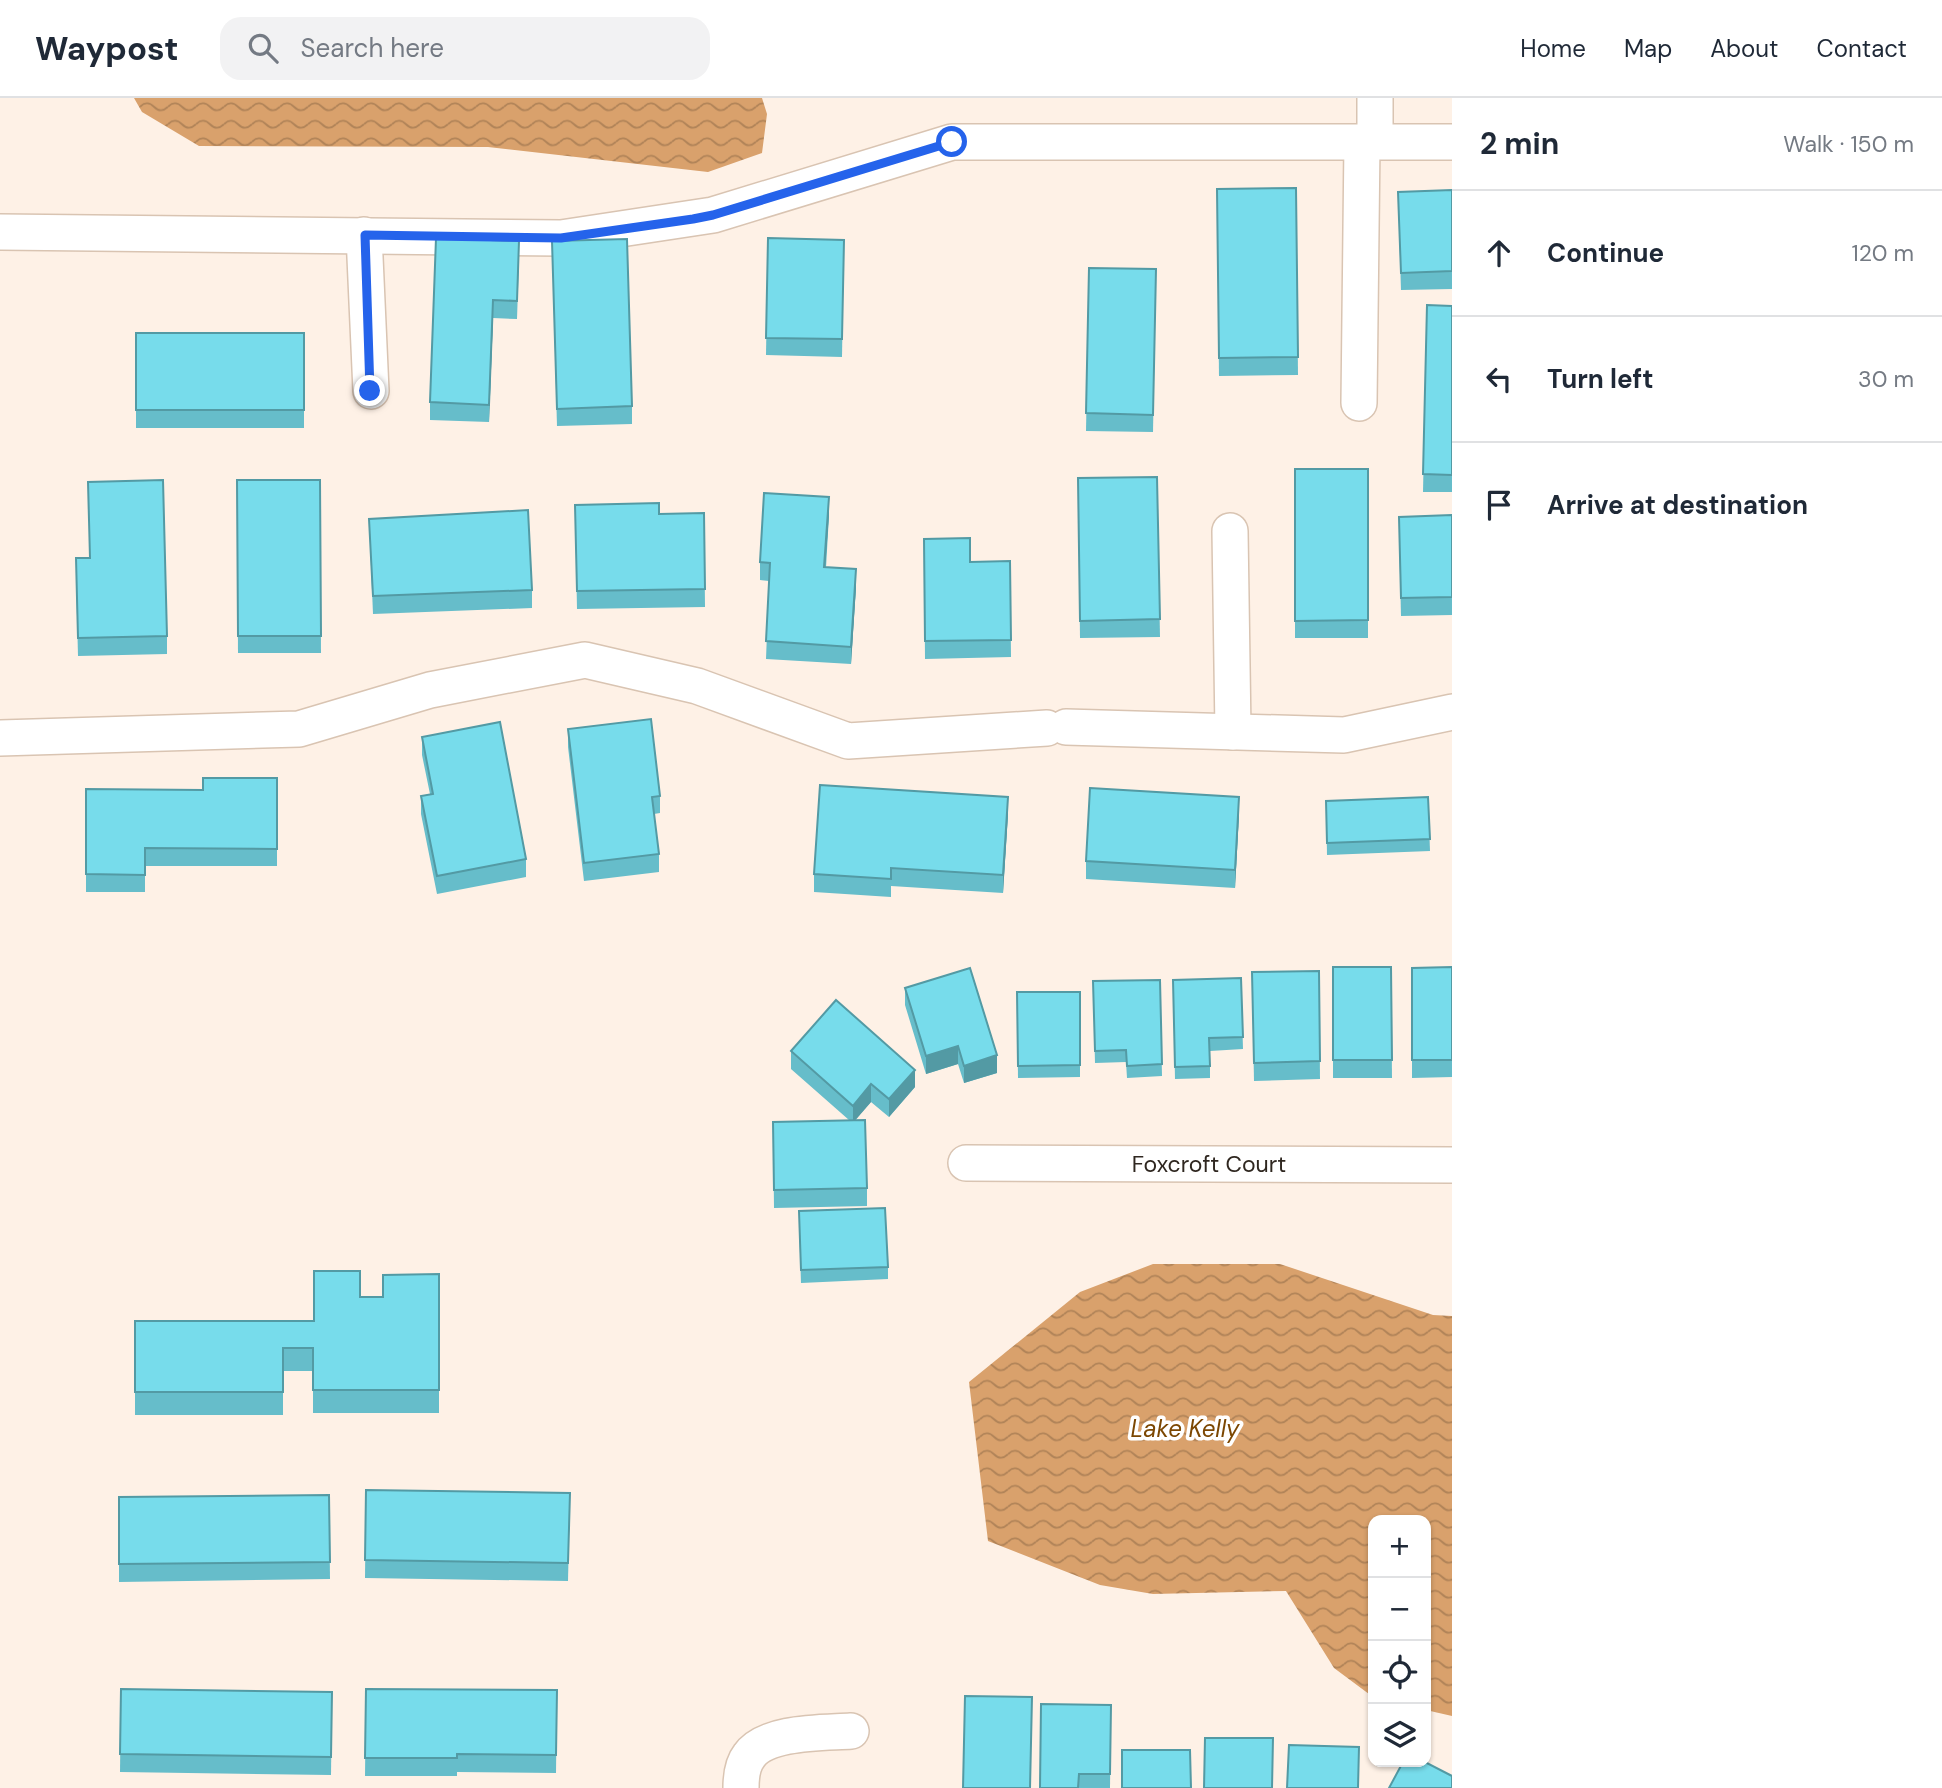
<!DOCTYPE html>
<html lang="en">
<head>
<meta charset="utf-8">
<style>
	:root { --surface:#fff; --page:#f2f2f3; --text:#1f2937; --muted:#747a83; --line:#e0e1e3 }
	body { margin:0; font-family:"DM Sans",sans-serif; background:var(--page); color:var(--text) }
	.controls { position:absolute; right:21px; bottom:21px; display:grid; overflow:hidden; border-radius:14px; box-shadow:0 2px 5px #0004 }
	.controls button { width:63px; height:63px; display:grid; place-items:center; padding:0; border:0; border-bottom:2px solid var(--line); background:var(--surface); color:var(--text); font:35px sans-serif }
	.stop { position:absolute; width:21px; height:21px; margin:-16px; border:5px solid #2563eb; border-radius:50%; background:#fff }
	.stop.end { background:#2563eb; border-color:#fff; box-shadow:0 2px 7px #0008 }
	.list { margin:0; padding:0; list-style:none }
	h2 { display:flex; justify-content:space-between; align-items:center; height:91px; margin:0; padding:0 28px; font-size:30px }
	h2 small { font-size:23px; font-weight:400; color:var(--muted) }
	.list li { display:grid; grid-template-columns:46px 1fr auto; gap:21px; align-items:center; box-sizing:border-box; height:126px; padding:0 28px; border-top:2px solid var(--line) }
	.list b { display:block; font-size:26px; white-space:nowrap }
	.list em { font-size:23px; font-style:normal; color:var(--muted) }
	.icon { flex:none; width:38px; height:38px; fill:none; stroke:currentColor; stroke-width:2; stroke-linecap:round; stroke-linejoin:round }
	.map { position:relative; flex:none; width:1452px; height:1690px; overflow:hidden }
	header { display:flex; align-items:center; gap:42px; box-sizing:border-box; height:98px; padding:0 35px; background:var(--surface); border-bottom:2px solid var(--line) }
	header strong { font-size:33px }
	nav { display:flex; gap:38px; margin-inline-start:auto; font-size:24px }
	.search { width:490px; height:63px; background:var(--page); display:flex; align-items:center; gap:18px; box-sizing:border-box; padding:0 24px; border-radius:21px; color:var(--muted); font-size:26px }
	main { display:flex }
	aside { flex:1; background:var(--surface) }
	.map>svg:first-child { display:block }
	.water { fill:url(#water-waves) }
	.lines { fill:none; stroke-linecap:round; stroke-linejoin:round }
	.minor-casing { stroke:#d9c4b2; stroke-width:38 }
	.minor { stroke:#fff; stroke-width:35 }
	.wall { fill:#66bdca }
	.shaded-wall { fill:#539aa4 }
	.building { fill:#77dceb; stroke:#539aa4; stroke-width:2 }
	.route { stroke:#2563eb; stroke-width:9 }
	.labels { text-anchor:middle; stroke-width:7; stroke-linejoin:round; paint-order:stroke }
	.street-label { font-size:23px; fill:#2f2720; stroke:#fff }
	.water-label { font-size:24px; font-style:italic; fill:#7c4702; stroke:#fff }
</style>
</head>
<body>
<header>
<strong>Waypost</strong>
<div class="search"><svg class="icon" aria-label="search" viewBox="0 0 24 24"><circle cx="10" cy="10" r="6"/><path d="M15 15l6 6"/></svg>Search here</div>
<nav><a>Home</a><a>Map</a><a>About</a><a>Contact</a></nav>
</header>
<main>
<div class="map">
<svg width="1452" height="1690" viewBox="0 0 1452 1690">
	<defs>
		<pattern id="water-waves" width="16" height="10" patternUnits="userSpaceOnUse" patternTransform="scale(1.75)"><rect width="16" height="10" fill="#d9a16c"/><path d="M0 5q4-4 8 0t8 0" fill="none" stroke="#b08358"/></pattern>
	</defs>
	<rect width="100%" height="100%" fill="#fef1e6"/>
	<g class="water">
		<path d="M 134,0 L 762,0 L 767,16 L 762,55 L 708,74 L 488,49 L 199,48 L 142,14 Z"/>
		<path d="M 1153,1166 L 1280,1166 L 1433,1217 L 1452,1218 L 1452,1618 L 1426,1612 L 1426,1422 L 1373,1422 L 1373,1599 L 1334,1570 L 1286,1493 L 1153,1496 L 1100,1487 L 988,1443 L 969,1284 L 1080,1194 Z"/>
	</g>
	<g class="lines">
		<defs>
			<g id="minor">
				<path d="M 1375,44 L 1375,0"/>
				<path d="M 0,134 L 561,140 L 713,117 L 952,44 L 1452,44"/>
				<path d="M 364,137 L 371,293"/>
				<path d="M 1359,305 L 1362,44"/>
				<path d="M 1230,433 L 1233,634"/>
				<path d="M 1066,629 L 1344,637 L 1452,614"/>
				<path d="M 0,640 L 299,631 L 430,592 L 585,562 L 697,588 L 848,643 L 1047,630"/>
				<path d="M 966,1065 L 1452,1067"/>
				<path d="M 741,1690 C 741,1679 742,1667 749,1658 C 766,1633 824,1635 851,1633"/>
			</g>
		</defs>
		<use href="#minor" class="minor-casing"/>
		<use href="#minor" class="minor"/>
	</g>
	<g class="wall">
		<path d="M 1296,90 L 1298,277 L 1219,278 L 1217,91 Z"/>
		<path d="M 1452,92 L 1452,191 L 1401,192 L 1398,94 Z"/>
		<path d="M 768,140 L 844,142 L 842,259 L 766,257 Z"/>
		<path d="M 552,143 L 632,308 L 632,326 L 557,328 Z"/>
		<path d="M 519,161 L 517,221 L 493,220 L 489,324 L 430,322 L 430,304 Z"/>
		<path d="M 1089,170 L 1156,171 L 1153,334 L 1086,333 Z"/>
		<path d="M 1427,207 L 1452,208 L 1452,394 L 1423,394 Z"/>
		<rect x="136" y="235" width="168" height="95"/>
		<rect x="1295" y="371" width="73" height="169"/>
		<path d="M 1157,379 L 1160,539 L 1080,540 L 1078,380 Z"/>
		<path d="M 237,382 L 320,382 L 321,555 L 238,555 Z"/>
		<path d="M 575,407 L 659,416 L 704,415 L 705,509 L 577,511 Z"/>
		<path d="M 829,417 L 826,470 L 856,489 L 851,566 L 766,561 L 769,483 L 760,482 L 760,464 Z"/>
		<path d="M 1452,417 L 1452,517 L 1401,518 L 1399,436 Z"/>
		<path d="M 369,421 L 532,492 L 532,510 L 373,516 Z"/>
		<path d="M 924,441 L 970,464 L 1010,463 L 1011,559 L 925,561 Z"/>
		<path d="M 76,478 L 167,538 L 167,556 L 78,558 Z"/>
		<path d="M 568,631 L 660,698 L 660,715 L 654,716 L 659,756 L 659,774 L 584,783 L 568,649 Z"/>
		<path d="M 422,639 L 526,761 L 526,779 L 437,796 L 421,716 L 421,698 L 430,696 L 422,657 Z"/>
		<path d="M 277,680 L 277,768 L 145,768 L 145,794 L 86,794 L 86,691 L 203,692 Z"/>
		<path d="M 1428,699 L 1430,753 L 1327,757 L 1326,703 Z"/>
		<path d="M 1008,716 L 1003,795 L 891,788 L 891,799 L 814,794 L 814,776 Z"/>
		<path d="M 1239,716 L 1235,790 L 1086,781 L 1086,763 Z"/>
		<path d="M 1333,869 L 1391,869 L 1392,980 L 1333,980 Z"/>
		<path d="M 1452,869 L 1452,979 L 1412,980 L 1412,870 Z"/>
		<path d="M 1319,873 L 1320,981 L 1254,983 L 1252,874 Z"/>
		<path d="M 1241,880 L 1243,951 L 1210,953 L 1210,980 L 1175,981 L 1173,882 Z"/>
		<path d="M 1160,882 L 1162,978 L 1127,980 L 1126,964 L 1095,965 L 1093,883 Z"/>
		<path d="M 905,890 L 997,975 L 964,985 L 958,966 L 926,976 L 905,907 Z"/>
		<path d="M 1017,894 L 1080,894 L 1080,979 L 1018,980 Z"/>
		<path d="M 791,953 L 915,989 L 889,1019 L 871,1004 L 855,1022 L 867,1090 L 867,1108 L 774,1110 L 773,1024 L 849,1022 L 791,971 Z"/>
		<path d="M 799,1125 L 888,1169 L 888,1181 L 801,1185 Z"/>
		<path d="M 439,1176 L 439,1315 L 313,1315 L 313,1273 L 283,1273 L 283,1317 L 135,1317 L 135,1223 L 314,1223 L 360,1199 L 383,1199 Z"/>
		<path d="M 366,1392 L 570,1395 L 568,1483 L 365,1480 Z"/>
		<path d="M 329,1397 L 330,1481 L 119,1484 L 119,1399 Z"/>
		<path d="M 121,1591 L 332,1594 L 331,1677 L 120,1674 Z"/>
		<path d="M 366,1591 L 557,1592 L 556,1675 L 457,1674 L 457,1678 L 365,1678 Z"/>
		<path d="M 1111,1607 L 1110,1690 L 1040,1690 Z"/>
	</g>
	<g class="shaded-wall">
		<path d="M 493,202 L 493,220 L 489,324 L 489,307 Z"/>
		<path d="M 829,399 L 829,417 L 824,487 L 824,469 Z"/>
		<path d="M 856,471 L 856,489 L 851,566 L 851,549 Z"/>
		<path d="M 1008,699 L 1008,716 L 1003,795 L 1003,777 Z"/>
		<path d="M 1239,699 L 1239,716 L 1235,790 L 1235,772 Z"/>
		<path d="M 958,948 L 958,966 L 926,976 L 926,958 Z"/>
		<path d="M 997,957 L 997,975 L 964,985 L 964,968 Z"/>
		<path d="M 915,972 L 915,989 L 889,1019 L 889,1001 Z"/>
		<path d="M 871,986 L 871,1004 L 853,1025 L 853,1008 Z"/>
	</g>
	<g class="building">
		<path d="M 1296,90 L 1298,259 L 1219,260 L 1217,91 Z"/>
		<path d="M 1452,92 L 1452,173 L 1401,175 L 1398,94 Z"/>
		<path d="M 436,140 L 519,143 L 517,203 L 493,202 L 489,307 L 430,304 Z"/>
		<path d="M 768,140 L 844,142 L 842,241 L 766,240 Z"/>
		<path d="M 627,141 L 632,308 L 557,311 L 552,143 Z"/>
		<path d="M 1089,170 L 1156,171 L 1153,317 L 1086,315 Z"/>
		<path d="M 1427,207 L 1452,208 L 1452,377 L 1423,376 Z"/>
		<rect x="136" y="235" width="168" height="77"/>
		<path d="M 1295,371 L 1368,371 L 1368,522 L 1295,523 Z"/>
		<path d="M 1157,379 L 1160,521 L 1080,523 L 1078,380 Z"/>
		<path d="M 163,382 L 167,538 L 78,540 L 76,460 L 90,460 L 88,384 Z"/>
		<path d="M 237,382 L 320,382 L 321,538 L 238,538 Z"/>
		<path d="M 764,395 L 829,399 L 824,469 L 856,471 L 851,549 L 766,543 L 770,465 L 760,464 Z"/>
		<path d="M 659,405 L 659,416 L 704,415 L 705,491 L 577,493 L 575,407 Z"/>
		<path d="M 528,412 L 532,492 L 373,498 L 369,421 Z"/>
		<path d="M 1452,417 L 1452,499 L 1401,500 L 1399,419 Z"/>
		<path d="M 970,440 L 970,464 L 1010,463 L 1011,542 L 925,543 L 924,441 Z"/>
		<path d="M 651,621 L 660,698 L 652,699 L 659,756 L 584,765 L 568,631 Z"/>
		<path d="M 500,624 L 526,761 L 437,778 L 421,698 L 433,696 L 422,639 Z"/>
		<path d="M 203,680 L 277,680 L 277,751 L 145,750 L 145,777 L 86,776 L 86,691 L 203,692 Z"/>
		<path d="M 820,687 L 1008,699 L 1003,777 L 891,770 L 891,781 L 814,776 Z"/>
		<path d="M 1090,690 L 1239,699 L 1235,772 L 1086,763 Z"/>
		<path d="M 1428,699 L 1430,741 L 1327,745 L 1326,703 Z"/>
		<path d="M 1333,869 L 1391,869 L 1392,962 L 1333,962 Z"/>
		<path d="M 1452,869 L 1452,962 L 1412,962 L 1412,870 Z"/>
		<path d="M 970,870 L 997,957 L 964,968 L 958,948 L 926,958 L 905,890 Z"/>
		<path d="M 1319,873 L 1320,963 L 1254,965 L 1252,874 Z"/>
		<path d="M 1241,880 L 1243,939 L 1209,940 L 1210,968 L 1175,969 L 1173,882 Z"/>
		<path d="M 1160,882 L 1162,966 L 1127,968 L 1126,952 L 1095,953 L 1093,883 Z"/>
		<path d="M 1017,894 L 1080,894 L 1080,967 L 1018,968 Z"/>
		<path d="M 836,902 L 915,972 L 889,1001 L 871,986 L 853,1008 L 791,953 Z"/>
		<path d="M 865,1022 L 867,1090 L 774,1092 L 773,1024 Z"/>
		<path d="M 885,1110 L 888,1169 L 801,1172 L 799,1113 Z"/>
		<path d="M 314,1173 L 360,1173 L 360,1199 L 383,1199 L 383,1177 L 439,1176 L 439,1292 L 313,1292 L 313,1250 L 283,1250 L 283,1294 L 135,1294 L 135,1223 L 314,1223 Z"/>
		<path d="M 366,1392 L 570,1395 L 568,1465 L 365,1462 Z"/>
		<path d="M 329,1397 L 330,1464 L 119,1466 L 119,1399 Z"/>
		<path d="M 121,1591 L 332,1594 L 331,1659 L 120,1656 Z"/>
		<path d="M 366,1591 L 557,1592 L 556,1657 L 457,1656 L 457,1660 L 365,1660 Z"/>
		<path d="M 965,1598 L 1032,1599 L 1030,1690 L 963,1690 Z"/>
		<path d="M 1041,1606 L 1111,1607 L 1110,1676 L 1079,1676 L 1078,1690 L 1040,1690 Z"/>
		<path d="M 1205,1640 L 1273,1640 L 1272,1690 L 1204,1690 Z"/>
		<path d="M 1289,1647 L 1359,1649 L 1358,1690 L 1287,1690 Z"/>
		<path d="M 1122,1652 L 1190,1652 L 1191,1690 L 1122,1690 Z"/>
		<path d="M 1403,1664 L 1425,1664 L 1452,1678 L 1452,1690 L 1389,1690 Z"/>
	</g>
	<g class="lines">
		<path class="route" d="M 370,293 L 365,137 L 561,140 L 693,121 L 713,117 L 952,44"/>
	</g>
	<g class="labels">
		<g class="street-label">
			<text x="1209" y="1074">Foxcroft Court</text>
		</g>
		<g class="water-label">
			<text x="1185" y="1339">Lake Kelly</text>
		</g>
	</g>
</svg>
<div class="controls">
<button>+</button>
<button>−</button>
<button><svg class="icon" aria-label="locate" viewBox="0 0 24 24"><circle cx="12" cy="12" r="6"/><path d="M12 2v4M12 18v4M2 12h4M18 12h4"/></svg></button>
<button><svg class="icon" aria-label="layers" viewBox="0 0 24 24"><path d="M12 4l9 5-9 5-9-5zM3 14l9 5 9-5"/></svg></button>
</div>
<div class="stop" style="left:952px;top:44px"></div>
<div class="stop end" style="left:370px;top:293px"></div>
</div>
<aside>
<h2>2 min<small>Walk · 150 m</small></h2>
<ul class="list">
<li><svg class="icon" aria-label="ahead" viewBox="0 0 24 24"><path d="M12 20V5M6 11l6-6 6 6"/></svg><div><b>Continue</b></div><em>120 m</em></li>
<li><svg class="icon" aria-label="left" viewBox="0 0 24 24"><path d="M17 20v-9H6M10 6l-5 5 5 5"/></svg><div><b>Turn left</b></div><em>30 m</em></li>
<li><svg class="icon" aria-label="arrive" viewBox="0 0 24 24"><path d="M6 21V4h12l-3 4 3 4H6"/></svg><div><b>Arrive at destination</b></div></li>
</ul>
</aside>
</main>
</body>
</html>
